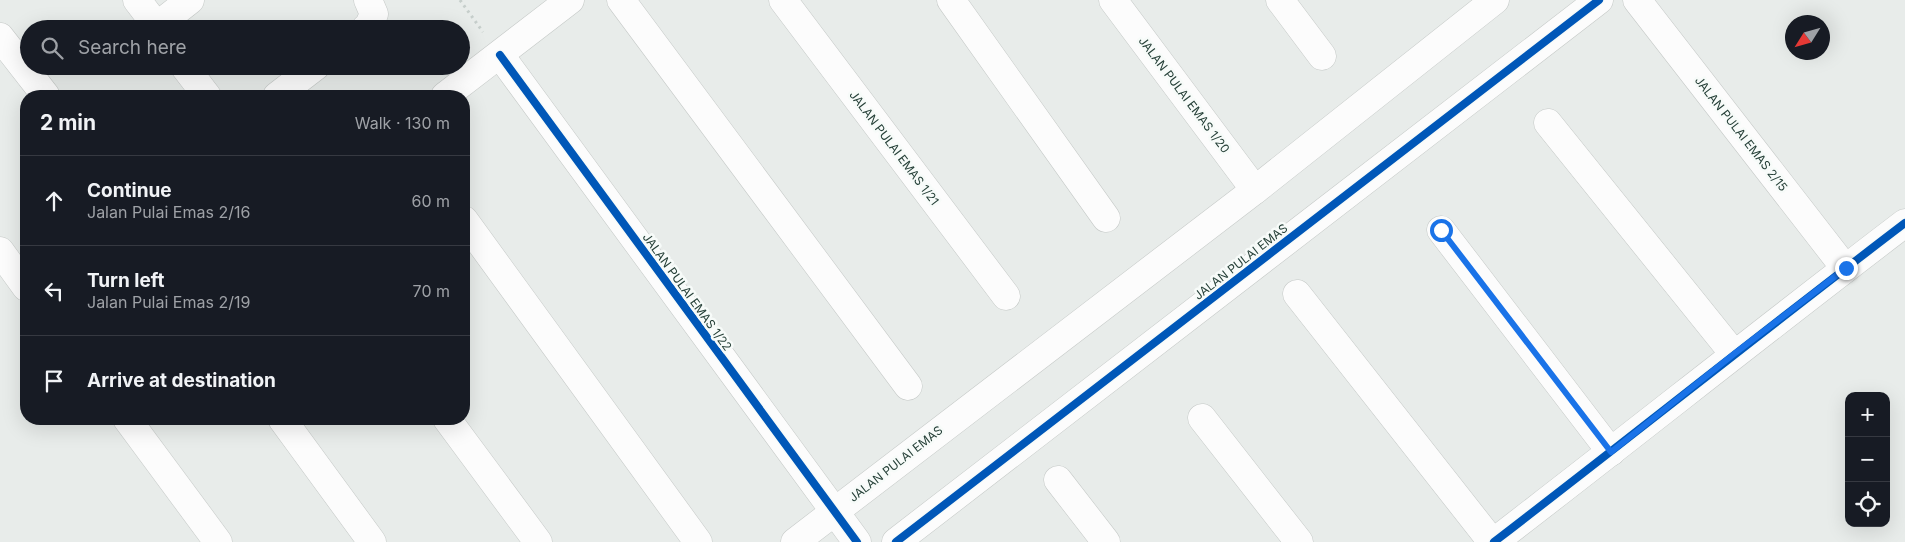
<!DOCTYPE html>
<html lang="en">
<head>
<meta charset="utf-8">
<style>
	:root { --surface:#171b24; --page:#20242c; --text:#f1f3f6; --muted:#9ea1a6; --line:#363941 }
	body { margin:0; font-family:Inter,sans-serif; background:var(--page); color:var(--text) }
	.controls { position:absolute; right:15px; bottom:15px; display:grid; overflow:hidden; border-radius:10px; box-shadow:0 5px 20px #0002 }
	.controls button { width:45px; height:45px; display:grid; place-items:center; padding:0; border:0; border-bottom:1px solid var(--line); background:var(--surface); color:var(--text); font:25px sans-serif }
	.compass { position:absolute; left:1785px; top:15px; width:45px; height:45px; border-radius:50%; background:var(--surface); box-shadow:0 5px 20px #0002; rotate:233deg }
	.stop { position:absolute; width:15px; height:15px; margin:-11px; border:4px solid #1a73e8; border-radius:50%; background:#fff }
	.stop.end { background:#1a73e8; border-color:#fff; box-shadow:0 1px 5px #0008 }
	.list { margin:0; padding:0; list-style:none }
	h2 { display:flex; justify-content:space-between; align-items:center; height:65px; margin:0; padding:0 20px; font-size:21px }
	h2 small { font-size:16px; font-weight:400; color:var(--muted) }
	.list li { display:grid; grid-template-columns:32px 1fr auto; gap:15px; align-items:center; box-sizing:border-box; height:90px; padding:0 20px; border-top:1px solid var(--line) }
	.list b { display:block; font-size:19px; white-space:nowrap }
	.list p { margin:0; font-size:16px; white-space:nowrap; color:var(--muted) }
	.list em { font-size:16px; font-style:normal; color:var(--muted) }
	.icon { flex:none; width:28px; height:28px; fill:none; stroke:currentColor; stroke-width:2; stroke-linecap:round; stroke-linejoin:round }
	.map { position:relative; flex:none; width:1905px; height:542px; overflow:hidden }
	.search { position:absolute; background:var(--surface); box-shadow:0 5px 20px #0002; left:20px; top:20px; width:450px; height:55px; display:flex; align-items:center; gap:12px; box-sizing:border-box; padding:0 18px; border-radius:28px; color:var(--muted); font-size:19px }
	.panel { position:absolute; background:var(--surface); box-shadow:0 5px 20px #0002; left:20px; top:90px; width:450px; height:335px; border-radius:20px }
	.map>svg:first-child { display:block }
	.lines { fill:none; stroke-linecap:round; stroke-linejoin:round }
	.minor-casing { stroke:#c5c9c7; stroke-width:29 }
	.path { stroke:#c6cecb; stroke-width:3; stroke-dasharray:2.5 4; stroke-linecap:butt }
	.minor { stroke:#fcfcfc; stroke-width:28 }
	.cycleway-casing { stroke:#f7fbf9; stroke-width:11 }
	.cycleway { stroke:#0057b8; stroke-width:8 }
	.route { stroke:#1a73e8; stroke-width:6 }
	.labels { text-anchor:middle; stroke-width:5; stroke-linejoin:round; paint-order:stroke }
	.street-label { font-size:12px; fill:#264038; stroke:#f7fbf9 }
</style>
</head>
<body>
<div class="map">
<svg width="1905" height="542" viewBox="0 0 1905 542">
	<rect width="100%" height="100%" fill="#e8ecea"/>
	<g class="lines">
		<defs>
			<g id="minor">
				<path d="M 137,0 L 159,29"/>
				<path d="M 621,0 L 908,386"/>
				<path d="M 783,0 L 1006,296"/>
				<path d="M 951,0 L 1106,218"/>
				<path d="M 1113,0 L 1255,190"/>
				<path d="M 1280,0 L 1322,56"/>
				<path d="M 1637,0 L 1845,268"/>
				<path d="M 157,26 L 190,0"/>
				<path d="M 365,29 L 369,25 L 374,14 L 368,0"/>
				<path d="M 0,37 L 46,96"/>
				<path d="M 500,55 L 857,542"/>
				<path d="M 184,66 L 207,96"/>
				<path d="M 277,96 L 316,66"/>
				<path d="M 445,96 L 570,0"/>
				<path d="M 1548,123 L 1734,354"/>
				<path d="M 464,220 L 698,542"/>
				<path d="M 1441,230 L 1611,452"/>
				<path d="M 0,251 L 26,287"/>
				<path d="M 1297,294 L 1492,542"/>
				<path d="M 1202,418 L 1299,542"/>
				<path d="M 127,419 L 218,542"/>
				<path d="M 282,419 L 372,542"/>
				<path d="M 447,419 L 538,542"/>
				<path d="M 1058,480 L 1106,542"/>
				<path d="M 795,542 L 1255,190 L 1495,0"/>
				<path d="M 896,542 L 1599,0"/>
				<path d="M 1494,542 C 1632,436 1767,328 1905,223"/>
			</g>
		</defs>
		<use href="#minor" class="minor-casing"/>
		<path class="path" d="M 460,0 L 483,32"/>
		<use href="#minor" class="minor"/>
		<defs>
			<g id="cycleway">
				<path d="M 500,55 L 857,542"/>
				<path d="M 896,542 L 1599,0"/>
				<path d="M 1494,542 C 1632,436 1767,328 1905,223"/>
			</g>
		</defs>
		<use href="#cycleway" class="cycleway-casing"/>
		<use href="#cycleway" class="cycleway"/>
	</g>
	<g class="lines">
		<path class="route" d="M 1441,230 L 1611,452 L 1734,354 L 1846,268"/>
	</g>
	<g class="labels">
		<g class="street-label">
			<text transform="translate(1184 95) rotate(53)" y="4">JALAN PULAI EMAS 1/20</text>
			<text transform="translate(1741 134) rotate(52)" y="4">JALAN PULAI EMAS 2/15</text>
			<text transform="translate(894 148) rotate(53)" y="4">JALAN PULAI EMAS 1/21</text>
			<text transform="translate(1241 262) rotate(-38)" y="4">JALAN PULAI EMAS</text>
			<text transform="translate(687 292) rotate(54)" y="4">JALAN PULAI EMAS 1/22</text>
			<text transform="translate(896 464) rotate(-38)" y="4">JALAN PULAI EMAS</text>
		</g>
	</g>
</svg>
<div class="controls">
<button>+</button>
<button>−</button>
<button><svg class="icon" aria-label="locate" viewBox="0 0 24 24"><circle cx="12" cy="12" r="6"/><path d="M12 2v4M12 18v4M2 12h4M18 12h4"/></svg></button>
</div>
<svg class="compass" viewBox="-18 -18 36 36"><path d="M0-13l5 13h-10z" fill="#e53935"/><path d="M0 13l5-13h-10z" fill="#9ea1a6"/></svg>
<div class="stop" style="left:1441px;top:230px"></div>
<div class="stop end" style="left:1846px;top:268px"></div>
<div class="search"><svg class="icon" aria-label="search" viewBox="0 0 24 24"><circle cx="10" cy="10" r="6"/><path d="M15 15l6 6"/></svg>Search here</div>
<section class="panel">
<h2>2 min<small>Walk · 130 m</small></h2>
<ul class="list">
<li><svg class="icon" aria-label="ahead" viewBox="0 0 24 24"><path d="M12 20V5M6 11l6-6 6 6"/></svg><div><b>Continue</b><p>Jalan Pulai Emas 2/16</p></div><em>60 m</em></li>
<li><svg class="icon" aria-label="left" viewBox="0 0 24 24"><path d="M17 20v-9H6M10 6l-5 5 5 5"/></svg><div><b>Turn left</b><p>Jalan Pulai Emas 2/19</p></div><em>70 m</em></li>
<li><svg class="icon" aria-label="arrive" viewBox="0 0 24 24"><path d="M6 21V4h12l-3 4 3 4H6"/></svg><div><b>Arrive at destination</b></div></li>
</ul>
</section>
</div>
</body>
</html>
